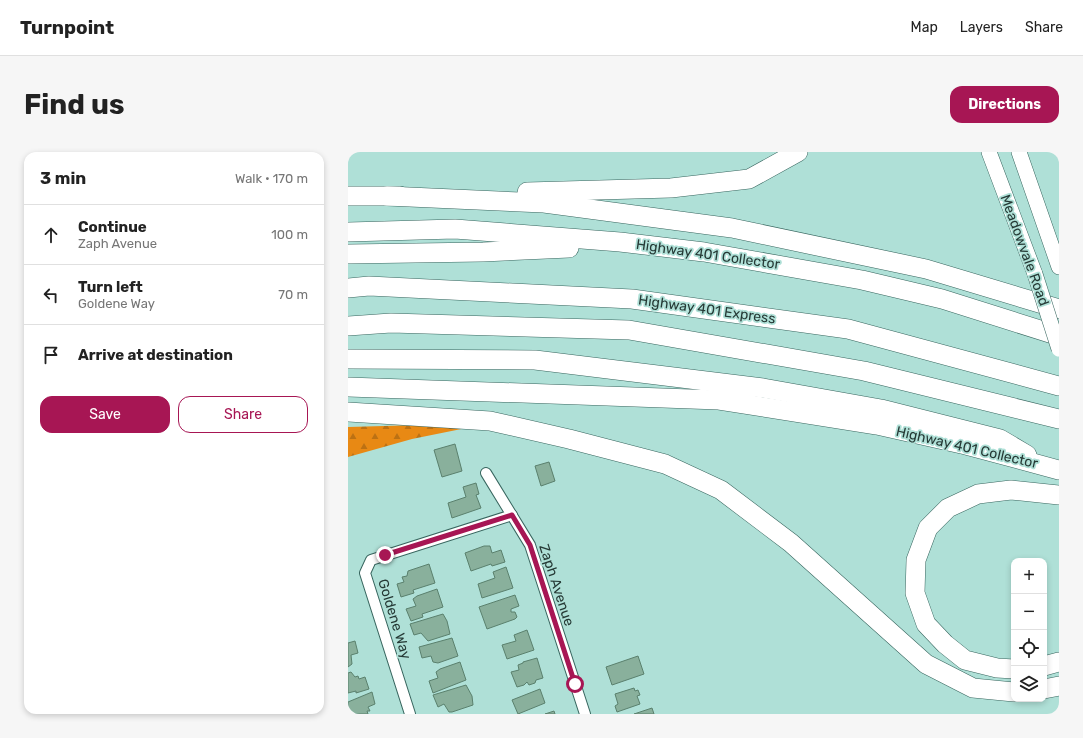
<!DOCTYPE html>
<html lang="en">
<head>
<meta charset="utf-8">
<style>
	:root { --surface:#fff; --page:#f6f6f6; --text:#222; --muted:#767676; --line:#e0e0e0; --accent:#a71654 }
	body { margin:0; font-family:Rubik,sans-serif; background:var(--page); color:var(--text) }
	.controls { position:absolute; right:12px; bottom:12px; display:grid; overflow:hidden; border-radius:8px; box-shadow:0 2px 6px #0003 }
	.controls button { width:36px; height:36px; display:grid; place-items:center; padding:0; border:0; border-bottom:1px solid var(--line); background:var(--surface); color:var(--text); font:20px sans-serif }
	.stop { position:absolute; width:12px; height:12px; margin:-9px; border:3px solid #a71654; border-radius:50%; background:#fff }
	.stop.end { background:#a71654; border-color:#fff; box-shadow:0 1px 4px #0008 }
	.list { margin:0; padding:0; list-style:none }
	h2 { display:flex; justify-content:space-between; align-items:center; height:52px; margin:0; padding:0 16px; font-size:17px }
	h2 small { font-size:13px; font-weight:400; color:var(--muted) }
	.list li { display:grid; grid-template-columns:26px 1fr auto; gap:12px; align-items:center; box-sizing:border-box; height:60px; padding:0 16px; border-top:1px solid var(--line) }
	.list b { display:block; font-size:15px; white-space:nowrap }
	.list p { margin:0; font-size:13px; white-space:nowrap; color:var(--muted) }
	.list em { font-size:13px; font-style:normal; color:var(--muted) }
	.actions { display:flex; gap:8px; padding:12px 16px }
	.actions a { flex:1; padding:9px 0; border:1px solid var(--accent); border-radius:12px; text-align:center; font-size:14px; color:var(--accent) }
	.actions .main { background:var(--accent); color:#fff }
	.icon { flex:none; width:22px; height:22px; fill:none; stroke:currentColor; stroke-width:2; stroke-linecap:round; stroke-linejoin:round }
	.map { position:relative; flex:none; width:711px; height:562px; overflow:hidden; border-radius:12px }
	header { display:flex; align-items:center; gap:24px; box-sizing:border-box; height:56px; padding:0 20px; background:var(--surface); border-bottom:1px solid var(--line) }
	header strong { font-size:19px }
	nav { display:flex; gap:22px; margin-inline-start:auto; font-size:14px }
	.intro { display:flex; align-items:center; justify-content:space-between; box-sizing:border-box; height:96px; padding:0 24px }
	h1 { margin:0; font-size:28px }
	.button { padding:10px 18px; border-radius:12px; background:var(--accent); color:#fff; font-size:14px; font-weight:700 }
	main { display:flex; gap:24px; padding:0 24px }
	aside { flex:1; background:var(--surface); border-radius:12px; box-shadow:0 2px 6px #0003 }
	.map>svg:first-child { display:block }
	.forest { fill:url(#forest-firs) }
	.building { fill:#89b09c; stroke:#5a806d }
	.lines { fill:none; stroke-linecap:round; stroke-linejoin:round }
	.street-casing { stroke:#38665f; stroke-width:12 }
	.secondary-casing { stroke:#38665f; stroke-width:16 }
	.highway-casing { stroke:#38665f; stroke-width:20 }
	.street { stroke:#fff; stroke-width:10 }
	.secondary { stroke:#fff; stroke-width:15 }
	.highway { stroke:#fff; stroke-width:19 }
	.secondary-bridge-casing { stroke:#38665f; stroke-width:16; stroke-linecap:butt }
	.secondary-bridge { stroke:#fff; stroke-width:15 }
	.route { stroke:#a71654; stroke-width:5 }
	.labels { text-anchor:middle; stroke-width:3.5; stroke-linejoin:round; paint-order:stroke }
	.street-label { font-size:14px; fill:#253935; stroke:#afe0d7 }
</style>
</head>
<body>
<header>
<strong>Turnpoint</strong>
<nav><a>Map</a><a>Layers</a><a>Share</a></nav>
</header>
<div class="intro"><h1>Find us</h1><a class="button">Directions</a></div>
<main>
<aside>
<h2>3 min<small>Walk · 170 m</small></h2>
<ul class="list">
<li><svg class="icon" aria-label="ahead" viewBox="0 0 24 24"><path d="M12 20V5M6 11l6-6 6 6"/></svg><div><b>Continue</b><p>Zaph Avenue</p></div><em>100 m</em></li>
<li><svg class="icon" aria-label="left" viewBox="0 0 24 24"><path d="M17 20v-9H6M10 6l-5 5 5 5"/></svg><div><b>Turn left</b><p>Goldene Way</p></div><em>70 m</em></li>
<li><svg class="icon" aria-label="arrive" viewBox="0 0 24 24"><path d="M6 21V4h12l-3 4 3 4H6"/></svg><div><b>Arrive at destination</b></div></li>
</ul>
<div class="actions"><a class="main">Save</a><a>Share</a></div>
</aside>
<div class="map">
<svg width="711" height="562" viewBox="0 0 711 562">
	<defs>
		<pattern id="forest-firs" width="22" height="20" patternUnits="userSpaceOnUse"><rect width="22" height="20" fill="#e88914"/><path d="M5 1l3.5 6h-7zM16 11l3.5 6h-7z" fill="#bc7113"/></pattern>
	</defs>
	<rect width="100%" height="100%" fill="#afe0d7"/>
	<path class="forest" d="M 143,271 L 64,287 L 0,305 L 0,275 Z"/>
	<g class="building">
		<path d="M 107,292 L 114,319 L 94,325 L 86,298 Z"/>
		<path d="M 201,310 L 207,329 L 193,334 L 187,314 Z"/>
		<path d="M 128,331 L 131,342 L 128,343 L 133,356 L 104,366 L 100,351 L 118,345 L 115,335 Z"/>
		<path d="M 136,394 L 142,394 L 144,401 L 153,398 L 157,410 L 144,414 L 143,412 L 123,419 L 117,401 Z"/>
		<path d="M 81,412 L 87,431 L 65,438 L 66,441 L 53,445 L 49,432 L 56,430 L 54,425 L 59,424 L 60,419 Z"/>
		<path d="M 158,415 L 165,436 L 134,446 L 130,432 L 147,426 L 145,420 Z"/>
		<path d="M 89,437 L 95,455 L 74,462 L 75,465 L 63,469 L 58,457 L 68,454 L 65,447 L 69,444 Z"/>
		<path d="M 167,443 L 171,454 L 163,457 L 163,460 L 167,460 L 169,465 L 167,467 L 139,477 L 131,455 Z"/>
		<path d="M 95,462 L 99,469 L 102,482 L 80,489 L 73,481 L 66,483 L 62,472 Z"/>
		<path d="M 179,478 L 186,498 L 159,507 L 154,493 L 168,489 L 166,483 Z"/>
		<path d="M 104,486 L 110,504 L 90,511 L 85,510 L 83,504 L 74,506 L 71,495 Z"/>
		<path d="M 7,489 L 10,501 L 3,503 L 4,512 L 0,515 L 0,491 Z"/>
		<path d="M 290,504 L 296,522 L 264,533 L 258,515 Z"/>
		<path d="M 189,506 L 195,526 L 188,528 L 187,531 L 181,533 L 179,530 L 176,533 L 169,535 L 163,520 L 171,518 L 170,513 L 175,511 L 175,510 Z"/>
		<path d="M 112,510 L 118,528 L 85,541 L 81,529 L 90,526 L 88,520 L 92,517 Z"/>
		<path d="M 3,520 L 7,525 L 10,524 L 11,527 L 17,525 L 21,537 L 8,541 L 8,539 L 0,541 L 0,521 Z"/>
		<path d="M 118,533 L 124,544 L 125,553 L 104,560 L 101,560 L 96,552 L 90,555 L 85,543 Z"/>
		<path d="M 286,536 L 287,539 L 290,538 L 292,543 L 289,544 L 292,552 L 269,560 L 267,554 L 270,552 L 267,542 Z"/>
		<path d="M 192,537 L 197,551 L 170,562 L 164,548 Z"/>
		<path d="M 24,540 L 27,552 L 20,555 L 22,559 L 19,559 L 20,562 L 0,562 L 0,550 Z"/>
		<path d="M 304,556 L 306,562 L 286,562 Z"/>
		<path d="M 206,559 L 207,562 L 197,562 Z"/>
	</g>
	<g class="lines">
		<defs>
			<g id="street">
				<path d="M 138,321 L 182,393 L 237,562"/>
				<path d="M 62,562 L 17,421 L 23,408 L 164,363"/>
			</g>
			<g id="secondary">
				<path d="M 641,0 L 687,122"/>
				<path d="M 671,0 L 711,115"/>
			</g>
			<g id="highway">
				<path d="M 179,40 L 323,36 L 401,27 L 450,0"/>
				<path d="M 0,44 L 52,44"/>
				<path d="M 39,44 L 196,51 L 384,76 L 578,117 L 711,157"/>
				<path d="M 0,80 L 107,77 L 272,90 L 356,100 L 514,128 L 594,147 L 711,184"/>
				<path d="M 0,102 L 135,100 L 221,96"/>
				<path d="M 0,136 L 21,134 L 284,147 L 500,177 L 711,234"/>
				<path d="M 0,174 L 43,171 L 281,178 L 516,219 L 711,267"/>
				<path d="M 0,207 L 187,208 L 415,236 L 533,257 L 652,287 L 679,303"/>
				<path d="M 0,235 L 371,248 L 529,273 L 618,293 L 711,318"/>
				<path d="M 0,260 L 142,269 L 221,287 L 317,312 L 373,338 L 443,391 L 578,512 L 625,536 L 666,540"/>
				<path d="M 696,514 L 711,510"/>
				<path d="M 666,517 L 649,516 L 617,508 L 597,492 L 578,472 L 567,441 L 568,408 L 580,376 L 600,356 L 630,342 L 663,338 L 711,343"/>
				<path d="M 696,537 L 711,534"/>
			</g>
		</defs>
		<use href="#street" class="street-casing"/>
		<use href="#secondary" class="secondary-casing"/>
		<use href="#highway" class="highway-casing"/>
		<use href="#street" class="street"/>
		<use href="#secondary" class="secondary"/>
		<use href="#highway" class="highway"/>
		<defs>
			<path id="secondary-bridge" d="M 687,122 L 711,197"/>
		</defs>
		<use href="#secondary-bridge" class="secondary-bridge-casing"/>
		<use href="#secondary-bridge" class="secondary-bridge"/>
	</g>
	<g class="lines">
		<path class="route" d="M 37,403 L 164,363 L 182,393 L 227,532"/>
	</g>
	<g class="labels">
		<g class="street-label">
			<text transform="translate(677 98) rotate(70)" y="5">Meadowvale Road</text>
			<text transform="translate(360 102) rotate(8)" y="5">Highway 401 Collector</text>
			<text transform="translate(359 157) rotate(8)" y="5">Highway 401 Express</text>
			<text transform="translate(619 295) rotate(13)" y="5">Highway 401 Collector</text>
			<text transform="translate(209 433) rotate(72)" y="5">Zaph Avenue</text>
			<text transform="translate(47 467) rotate(73)" y="5">Goldene Way</text>
		</g>
	</g>
</svg>
<div class="controls">
<button>+</button>
<button>−</button>
<button><svg class="icon" aria-label="locate" viewBox="0 0 24 24"><circle cx="12" cy="12" r="6"/><path d="M12 2v4M12 18v4M2 12h4M18 12h4"/></svg></button>
<button><svg class="icon" aria-label="layers" viewBox="0 0 24 24"><path d="M12 4l9 5-9 5-9-5zM3 14l9 5 9-5"/></svg></button>
</div>
<div class="stop" style="left:227px;top:532px"></div>
<div class="stop end" style="left:37px;top:403px"></div>
</div>
</main>
</body>
</html>
